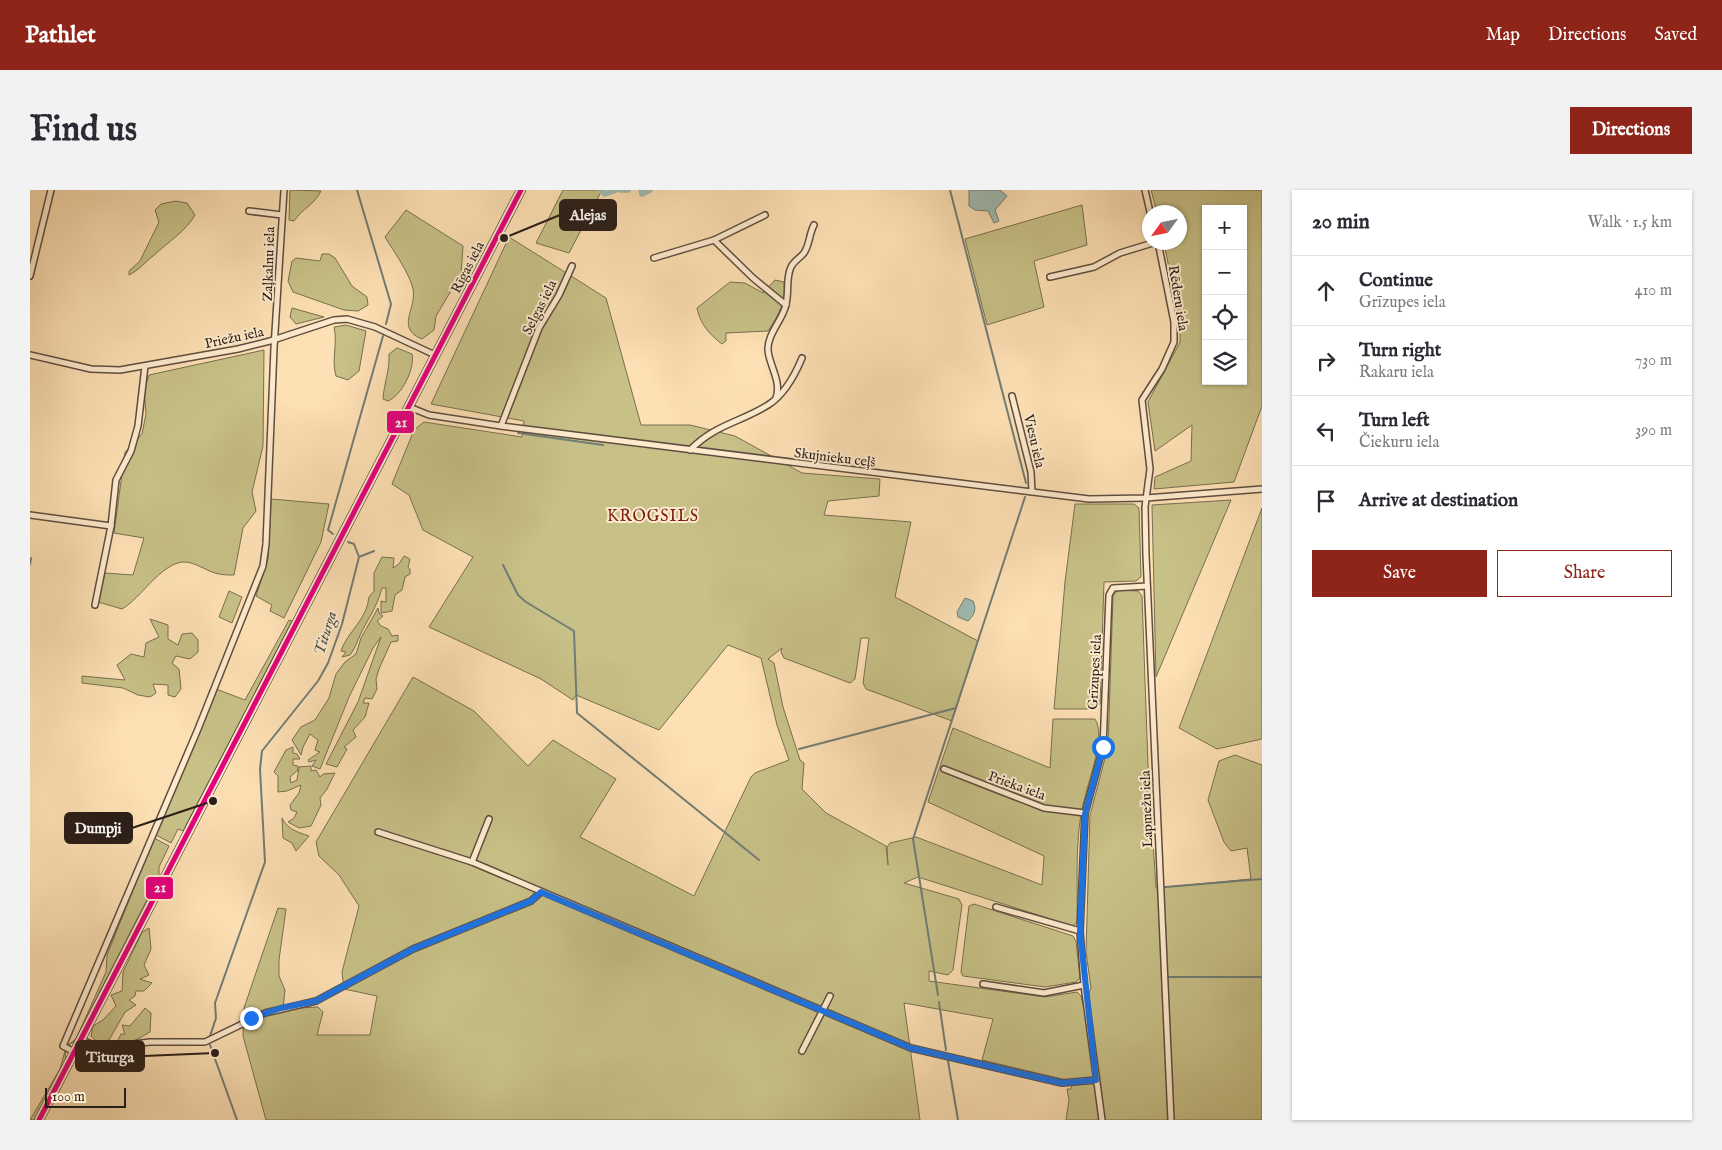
<!DOCTYPE html>
<html lang="en">
<head>
<meta charset="utf-8">
<style>
	:root { --surface:#fff; --page:#f2f2f3; --text:#2b2b33; --muted:#7c7c81; --line:#e1e1e2; --accent:#8f2418 }
	body { margin:0; font-family:"IM FELL English",serif; background:var(--page); color:var(--text) }
	.controls { position:absolute; right:15px; top:15px; display:grid; overflow:hidden; border-radius:0px; box-shadow:0 1px 4px #0004 }
	.controls button { width:45px; height:45px; display:grid; place-items:center; padding:0; border:0; border-bottom:1px solid var(--line); background:var(--surface); color:var(--text); font:25px sans-serif }
	.compass { position:absolute; left:1112px; top:15px; width:45px; height:45px; border-radius:50%; background:var(--surface); box-shadow:0 1px 4px #0004; rotate:237deg }
	.scale { position:absolute; left:15px; bottom:12px; width:81px; box-sizing:border-box; padding-left:5px; border:2px solid #2a1e19; border-top:0; font-size:14px; line-height:18px; white-space:nowrap; color:#2a1e19; -webkit-text-stroke:4px #feebce; paint-order:stroke }
	.stop { position:absolute; width:15px; height:15px; margin:-11px; border:4px solid #1a73e8; border-radius:50%; background:#fff }
	.stop.end { background:#1a73e8; border-color:#fff; box-shadow:0 1px 5px #0008 }
	.list { margin:0; padding:0; list-style:none }
	h2 { display:flex; justify-content:space-between; align-items:center; height:65px; margin:0; padding:0 20px; font-size:21px }
	h2 small { font-size:16px; font-weight:400; color:var(--muted) }
	.list li { display:grid; grid-template-columns:32px 1fr auto; gap:15px; align-items:center; box-sizing:border-box; height:70px; padding:0 20px; border-top:1px solid var(--line) }
	.list b { display:block; font-size:19px; white-space:nowrap }
	.list p { margin:0; font-size:16px; white-space:nowrap; color:var(--muted) }
	.list em { font-size:16px; font-style:normal; color:var(--muted) }
	.actions { display:flex; gap:10px; padding:15px 20px }
	.actions a { flex:1; padding:11px 0; border:1px solid var(--accent); border-radius:0px; text-align:center; font-size:18px; color:var(--accent) }
	.actions .main { background:var(--accent); color:#fff }
	.icon { flex:none; width:28px; height:28px; fill:none; stroke:currentColor; stroke-width:2; stroke-linecap:round; stroke-linejoin:round }
	.map { position:relative; flex:none; width:1232px; height:930px; overflow:hidden; border-radius:0px }
	header { display:flex; align-items:center; gap:30px; box-sizing:border-box; height:70px; padding:0 25px; background:var(--accent); color:#fff }
	header strong { font-size:24px }
	nav { display:flex; gap:28px; margin-inline-start:auto; font-size:18px }
	.intro { display:flex; align-items:center; justify-content:space-between; box-sizing:border-box; height:120px; padding:0 30px }
	h1 { margin:0; font-size:35px }
	.button { padding:12px 22px; border-radius:0px; background:var(--accent); color:#fff; font-size:18px; font-weight:700 }
	main { display:flex; gap:30px; padding:0 30px }
	aside { flex:1; background:var(--surface); border-radius:0px; box-shadow:0 1px 4px #0004 }
	.map>svg:first-child { display:block }
	.green { fill:#c7c087; stroke:#786f50; fill-rule:evenodd }
	.water { fill:#a0bcb2; stroke:#717d75 }
	.lines { fill:none; stroke-linecap:round; stroke-linejoin:round }
	.stream { stroke:#717d75; stroke-width:2 }
	.canal { stroke:#a0bcb2; stroke-width:5.5 }
	.minor-casing { stroke:#5f4e40; stroke-width:8 }
	.primary-casing { stroke:#2a1e19; stroke-width:10 }
	.minor { stroke:#feebce; stroke-width:5 }
	.primary { stroke:#fde0b4; stroke-width:8 }
	.bus-1-casing { stroke:#feebce; stroke-width:9 }
	.bus-1 { stroke:#e5007d; stroke-width:5 }
	.route { stroke:#1a73e8; stroke-width:6 }
	.labels { text-anchor:middle; stroke-width:4; stroke-linejoin:round; paint-order:stroke }
	.street-label { font-size:14px; fill:#2a1e19; stroke:#feebce }
	.water-label { font-size:15px; font-style:italic; fill:#4d4d47; stroke:#feebce }
	.quarter-label { font-size:16px; letter-spacing:1px; fill:#7a1f14; stroke:#feebce }
	.leader { fill:none; stroke:#2a1e19; stroke-width:2 }
	.callout-dot { fill:#2a1e19; stroke:#feebce; stroke-width:2 }
	.callout { fill:#2a1e19; stroke:#2a1e19; stroke-width:2 }
	.callout-label { font-size:15px; text-anchor:middle; font-weight:bold; fill:#fff }
	.line-badge { stroke:#feebce; stroke-width:2 }
	.badge-label { font-size:14px; text-anchor:middle; font-weight:bold; fill:#fff }
</style>
</head>
<body>
<header>
<strong>Pathlet</strong>
<nav><a>Map</a><a>Directions</a><a>Saved</a></nav>
</header>
<div class="intro"><h1>Find us</h1><a class="button">Directions</a></div>
<main>
<div class="map">
<svg width="1232" height="930" viewBox="0 0 1232 930">
	<rect width="100%" height="100%" fill="#fde0b4"/>
	<filter id="stains"><feTurbulence type="fractalNoise" baseFrequency=".004" numOctaves="4"/><feColorMatrix values="0 0 0 0 .2 0 0 0 0 .09 0 0 0 0 .02 0 0 0 .5 -.17"/></filter>
	<radialGradient id="worn" r=".72"><stop offset=".6" stop-color="#630" stop-opacity="0"/><stop offset="1" stop-color="#630" stop-opacity=".3"/></radialGradient>
	<g class="green">
		<path d="M 260,0 L 291,1 C 284,15 273,18 264,31 L 259,30 Z"/>
		<path d="M 533,0 L 572,0 L 539,63 L 506,53 Z"/>
		<path d="M 1121,0 L 1232,0 L 1232,216 L 1204,292 L 1124,299 L 1125,287 L 1161,271 L 1162,235 L 1125,261 L 1118,212 L 1150,152 L 1150,132 L 1134,53 L 1150,52 L 1150,22 L 1127,22 ZM 1176,19 L 1213,19 L 1213,191 L 1176,191 Z"/>
		<path d="M 146,11 L 157,13 L 165,25 C 155,42 138,52 123,66 C 114,73 109,80 99,85 L 99,81 L 110,71 L 129,32 L 125,20 L 131,14 Z"/>
		<path d="M 1052,15 L 1057,55 L 1004,71 L 1014,117 L 957,135 L 935,49 Z"/>
		<path d="M 376,20 L 433,56 L 431,84 L 406,126 L 404,140 L 392,149 C 365,138 387,119 383,99 C 380,84 363,60 355,47 Z"/>
		<path d="M 479,47 L 576,108 L 611,235 L 660,235 L 705,246 L 772,283 L 850,289 L 849,306 L 798,311 L 794,325 L 881,332 L 865,407 L 948,451 L 922,531 L 836,499 L 833,493 L 839,448 L 831,448 L 825,489 L 820,493 L 754,468 L 751,462 L 752,458 L 738,469 L 744,473 L 753,517 L 770,570 L 774,573 L 772,599 L 796,623 L 856,656 L 858,675 L 857,657 L 860,653 L 886,647 L 1012,695 L 1014,666 L 898,612 L 923,538 L 1020,578 L 1023,529 L 1065,529 C 1076,545 1059,589 1055,607 C 1044,646 1048,692 1047,732 L 1043,736 L 888,687 L 874,693 L 929,709 L 932,715 L 923,780 L 918,785 L 899,781 L 899,791 L 1015,807 L 1047,802 L 1051,806 L 1054,819 L 1061,798 L 1056,762 L 1060,625 L 1078,557 L 1083,406 L 1088,400 L 1108,401 L 1112,406 L 1118,575 L 1126,698 L 1221,689 L 1217,658 L 1201,661 L 1194,652 L 1178,610 L 1189,571 L 1205,565 L 1232,575 L 1232,930 L 1036,930 L 1039,910 L 1037,899 L 1041,899 L 1043,889 L 1036,890 L 952,870 L 963,829 L 874,813 L 890,930 L 236,930 L 213,846 L 214,818 L 248,718 L 256,719 L 249,770 L 249,786 L 255,800 L 253,819 L 288,817 L 293,822 L 287,845 L 340,845 L 347,806 L 314,799 L 312,782 L 329,716 L 309,685 L 289,666 L 286,652 L 383,487 L 444,521 L 498,576 L 523,550 L 586,589 L 550,647 L 664,706 L 721,587 L 725,583 L 759,570 L 747,535 L 731,468 L 698,455 L 629,540 L 546,505 L 543,510 L 511,489 L 399,437 L 443,367 L 393,340 L 379,305 L 362,294 L 384,240 L 394,232 L 492,247 L 494,231 L 401,214 Z"/>
		<path d="M 292,64 L 299,64 L 305,68 L 322,96 L 337,107 L 338,115 L 328,121 L 314,120 L 263,102 L 258,91 L 262,71 L 266,68 L 290,71 Z"/>
		<path d="M 745,90 L 754,92 C 756,111 749,125 738,141 L 696,143 L 696,151 L 692,154 C 680,145 670,134 667,118 L 700,92 L 715,93 L 733,103 Z"/>
		<path d="M 262,118 L 294,127 L 266,134 L 260,127 Z"/>
		<path d="M 316,135 L 336,141 L 329,181 L 318,190 L 306,186 C 301,171 308,153 304,137 Z"/>
		<path d="M 367,158 L 382,164 C 385,179 372,205 358,211 L 353,209 C 354,193 360,180 359,164 Z"/>
		<path d="M 234,160 L 233,256 L 222,302 L 226,321 L 213,338 L 204,385 C 198,385 191,385 185,383 C 175,380 163,371 152,372 C 130,375 111,408 92,419 L 68,412 L 75,383 L 103,385 L 114,348 L 84,343 L 95,262 L 112,244 L 116,224 L 114,200 L 119,185 Z"/>
		<path d="M 241,309 L 299,314 L 291,352 L 254,428 L 240,421 L 242,415 L 226,406 L 238,369 Z"/>
		<path d="M 1201,310 L 1126,487 L 1122,315 Z"/>
		<path d="M 1045,314 L 1104,314 L 1109,318 L 1111,387 L 1106,391 L 1074,392 L 1070,514 L 1065,519 L 1024,519 L 1035,392 Z"/>
		<path d="M 1232,318 L 1232,549 L 1187,559 L 1149,538 Z"/>
		<path d="M 374,366 L 380,369 L 378,377 L 380,379 L 380,384 L 375,387 L 372,400 L 365,405 L 362,421 L 351,423 L 351,411 L 356,412 L 356,398 L 352,398 C 347,416 341,424 332,441 C 328,449 326,457 320,465 L 312,467 L 316,462 L 311,461 C 317,442 337,430 339,407 L 344,401 L 344,383 L 352,367 L 364,368 L 363,378 L 369,374 Z"/>
		<path d="M 199,401 L 212,407 L 202,433 L 189,427 Z"/>
		<path d="M 348,418 L 349,423 L 353,426 L 347,431 L 351,436 L 358,439 L 362,446 L 368,445 L 368,451 L 361,452 L 349,479 L 346,489 L 347,499 L 342,509 L 335,508 L 333,513 L 339,513 L 335,527 L 323,540 L 326,547 L 314,557 L 317,559 L 307,577 L 296,574 L 328,512 L 351,447 L 343,458 L 319,507 L 290,579 L 282,576 L 286,570 L 279,572 L 278,570 L 290,562 L 285,560 L 288,550 L 280,544 L 273,557 L 271,565 L 262,550 L 271,537 L 285,530 L 299,508 L 306,484 L 315,472 L 326,464 L 331,448 Z"/>
		<path d="M 120,429 L 138,435 L 138,449 L 148,455 L 152,444 L 162,443 L 168,450 L 168,462 L 160,469 L 146,466 L 142,473 L 149,479 L 151,499 L 145,507 L 138,505 L 138,495 L 123,494 L 126,503 L 120,507 L 108,505 L 93,498 L 52,493 L 52,486 L 95,490 L 87,475 L 101,464 L 114,467 L 116,453 L 129,447 Z"/>
		<path d="M 259,430 L 262,431 L 153,641 L 148,639 L 141,653 L 126,645 L 186,499 L 215,510 Z"/>
		<path d="M 263,557 L 263,563 L 267,564 L 270,569 L 263,569 L 263,575 L 268,576 L 268,580 L 260,587 L 261,593 L 267,590 L 269,577 L 281,576 L 281,581 L 286,580 L 290,587 L 293,584 L 305,583 L 297,599 L 290,608 L 291,615 L 281,636 L 269,638 L 258,632 L 264,628 L 267,622 L 261,620 L 260,615 L 269,603 L 271,595 L 257,601 L 248,602 L 248,586 L 244,582 L 256,560 Z"/>
		<path d="M 252,628 C 257,639 267,642 279,646 L 266,661 L 262,653 L 253,648 Z"/>
		<path d="M 124,648 L 139,656 L 129,677 L 129,686 L 44,852 L 38,855 L 46,849 L 76,782 L 77,765 Z"/>
		<path d="M 944,714 L 1043,746 L 1046,751 L 1050,788 L 1046,792 L 1015,797 L 933,786 L 931,782 L 939,716 Z"/>
		<path d="M 119,738 L 121,759 L 114,775 L 119,785 L 110,789 L 122,793 L 114,801 L 106,801 L 105,806 L 99,810 L 106,815 L 95,822 L 79,850 C 71,852 66,853 61,846 L 63,836 L 73,830 L 86,816 L 81,805 L 92,801 L 93,782 L 112,742 Z"/>
		<path d="M 115,818 L 121,823 L 120,842 L 104,851 L 86,854 L 91,844 L 95,844 L 92,835 L 100,836 Z"/>
		<path d="M 35,861 L 36,870 L 4,930 L 0,930 L 30,879 Z"/>
	</g>
	<g class="water">
		<path d="M 939,0 L 970,0 L 977,6 L 965,20 L 969,31 L 964,33 L 958,21 L 945,20 L 939,16 Z"/>
		<path d="M 935,408 L 943,411 C 947,420 944,425 938,431 L 928,427 L 927,422 Z"/>
	</g>
	<g class="lines">
		<g class="stream">
			<path d="M 327,0 L 361,114 L 356,134"/>
			<path d="M 920,0 L 996,293"/>
			<path d="M 488,243 L 573,255"/>
			<path d="M 303,344 L 298,340 L 353,146"/>
			<path d="M 329,367 L 344,361"/>
			<path d="M 0,374 L 1,368"/>
			<path d="M 473,375 L 488,405 L 496,412 L 544,441 L 547,523 L 729,670"/>
			<path d="M 769,559 L 926,518"/>
			<path d="M 1135,697 L 1232,689"/>
			<path d="M 1138,787 L 1232,787"/>
			<path d="M 908,805 L 883,649 L 995,307"/>
			<path d="M 909,812 L 916,860"/>
			<path d="M 180,846 L 186,828 L 185,813 L 235,672 L 230,579 L 232,561 L 288,491 L 298,473 L 312,434 L 329,367 L 324,354 L 318,352"/>
			<path d="M 180,855 L 207,930"/>
			<path d="M 918,871 L 928,930"/>
		</g>
		<g class="canal">
			<path d="M 571,0 L 575,4 L 586,0"/>
			<path d="M 591,0 L 598,0"/>
			<path d="M 611,0 L 612,4 L 620,0"/>
		</g>
		<defs>
			<g id="minor">
				<path d="M 1115,0 L 1120,22"/>
				<path d="M 219,21 L 252,25"/>
				<path d="M 684,50 L 723,88 L 756,115"/>
				<path d="M 1128,52 L 1144,132 L 1144,152 L 1132,179 L 1112,210 L 1120,279 L 1115,317 L 1116,365 L 1141,930"/>
				<path d="M 624,68 L 684,50 L 735,25"/>
				<path d="M 0,86 L 21,0"/>
				<path d="M 1020,87 L 1064,77 L 1090,63 L 1126,52"/>
				<path d="M 0,165 L 61,179 L 90,180 L 208,159 L 240,151 L 304,130 L 317,129 L 345,137 L 405,165"/>
				<path d="M 982,206 L 1001,282 L 1002,302"/>
				<path d="M 746,208 C 752,192 739,175 738,160 C 737,146 751,131 755,118 C 760,104 755,90 761,77 C 764,71 770,68 774,63 C 780,54 779,44 784,35"/>
				<path d="M 379,217 L 399,225 L 471,236 L 1059,309 L 1116,308 L 1232,299"/>
				<path d="M 471,236 L 509,138 L 529,105 L 542,76"/>
				<path d="M 660,260 C 686,234 709,233 738,215 C 754,205 765,185 772,168"/>
				<path d="M 0,325 L 81,336"/>
				<path d="M 65,415 L 81,336 L 86,290 L 101,261 L 108,236 L 115,176"/>
				<path d="M 914,579 L 1014,618 L 1055,623"/>
				<path d="M 348,642 L 442,672 L 881,858 L 1032,893 L 1066,890"/>
				<path d="M 442,672 L 459,629"/>
				<path d="M 966,717 L 1050,741"/>
				<path d="M 953,794 L 1014,803 L 1054,795"/>
				<path d="M 51,850 L 67,856 L 78,857 L 120,852 L 175,852 L 235,823 L 286,811 L 383,759 L 501,711 L 511,702"/>
				<path d="M 772,861 L 800,806"/>
				<path d="M 44,862 L 33,856 L 168,539 L 233,376 L 236,354 L 244,158 L 254,0"/>
				<path d="M 1072,930 L 1054,795 L 1050,741 L 1055,623 L 1073,557 L 1079,405 L 1083,398 L 1117,396"/>
			</g>
			<path id="primary" d="M 9,930 L 491,0"/>
		</defs>
		<use href="#minor" class="minor-casing"/>
		<use href="#primary" class="primary-casing"/>
		<use href="#minor" class="minor"/>
		<use href="#primary" class="primary"/>
		<defs>
			<path id="bus-1" d="M 9,930 L 491,0"/>
		</defs>
		<use href="#bus-1" class="bus-1-casing"/>
		<use href="#bus-1" class="bus-1"/>
	</g>
	<g class="lines">
		<path class="route" d="M 221,828 L 251,818 L 286,811 L 383,759 L 501,711 L 511,702 L 881,858 L 1032,893 L 1066,890 L 1050,742 L 1055,624 L 1073,557"/>
	</g>
	<g class="labels">
		<g class="street-label">
			<text transform="translate(238 74) rotate(-88)" y="5">Zaļkalnu iela</text>
			<text transform="translate(437 77) rotate(-63)" y="5">Rīgas iela</text>
			<text transform="translate(1149 108) rotate(81)" y="5">Rēderu iela</text>
			<text transform="translate(509 117) rotate(-63)" y="5">Selgas iela</text>
			<text transform="translate(204 147) rotate(-12)" y="5">Priežu iela</text>
			<text transform="translate(1005 251) rotate(77)" y="5">Viesu iela</text>
			<text transform="translate(805 267) rotate(7)" y="5">Skujnieku ceļš</text>
			<text transform="translate(1064 482) rotate(-87)" y="5">Grīzupes iela</text>
			<text transform="translate(987 595) rotate(20)" y="5">Prieka iela</text>
			<text transform="translate(1116 619) rotate(-92)" y="5">Lapmežu iela</text>
		</g>
		<g class="water-label">
			<text transform="translate(295 443) rotate(-73)" y="5">Titurga</text>
		</g>
		<g class="quarter-label">
			<text x="623" y="331">KROGSILS</text>
		</g>
	</g>
	<path class="leader" d="M474 48L530 25M183 611L102 638M185 863L114 866"/>
	<g class="callout-dot">
		<circle cx="474" cy="48" r="5"/>
		<circle cx="183" cy="611" r="5"/>
		<circle cx="185" cy="863" r="5"/>
	</g>
	<g class="callout">
		<rect x="530" y="10" width="56" height="30" rx="5"/>
		<rect x="35" y="623" width="67" height="30" rx="5"/>
		<rect x="46" y="851" width="68" height="30" rx="5"/>
	</g>
	<g class="callout-label">
		<text x="558" y="30">Alejas</text>
		<text x="68" y="643">Dumpji</text>
		<text x="80" y="872">Titurga</text>
	</g>
	<g class="line-badge">
		<rect x="356" y="220" width="29" height="24" rx="5" fill="#e5007d"/>
		<rect x="115" y="686" width="29" height="24" rx="5" fill="#e5007d"/>
	</g>
	<g class="badge-label">
		<text x="371" y="237">21</text>
		<text x="130" y="702">21</text>
	</g>
	<rect width="100%" height="100%" filter="url(#stains)"/>
	<rect width="100%" height="100%" fill="url(#worn)"/>
</svg>
<div class="controls">
<button>+</button>
<button>−</button>
<button><svg class="icon" aria-label="locate" viewBox="0 0 24 24"><circle cx="12" cy="12" r="6"/><path d="M12 2v4M12 18v4M2 12h4M18 12h4"/></svg></button>
<button><svg class="icon" aria-label="layers" viewBox="0 0 24 24"><path d="M12 4l9 5-9 5-9-5zM3 14l9 5 9-5"/></svg></button>
</div>
<svg class="compass" viewBox="-18 -18 36 36"><path d="M0-13l5 13h-10z" fill="#e53935"/><path d="M0 13l5-13h-10z" fill="#7c7c81"/></svg>
<div class="scale">100 m</div>
<div class="stop" style="left:1073px;top:557px"></div>
<div class="stop end" style="left:221px;top:828px"></div>
</div>
<aside>
<h2>20 min<small>Walk · 1.5 km</small></h2>
<ul class="list">
<li><svg class="icon" aria-label="ahead" viewBox="0 0 24 24"><path d="M12 20V5M6 11l6-6 6 6"/></svg><div><b>Continue</b><p>Grīzupes iela</p></div><em>410 m</em></li>
<li><svg class="icon" aria-label="right" viewBox="0 0 24 24"><path d="M7 20v-9h11M14 6l5 5-5 5"/></svg><div><b>Turn right</b><p>Rakaru iela</p></div><em>730 m</em></li>
<li><svg class="icon" aria-label="left" viewBox="0 0 24 24"><path d="M17 20v-9H6M10 6l-5 5 5 5"/></svg><div><b>Turn left</b><p>Čiekuru iela</p></div><em>390 m</em></li>
<li><svg class="icon" aria-label="arrive" viewBox="0 0 24 24"><path d="M6 21V4h12l-3 4 3 4H6"/></svg><div><b>Arrive at destination</b></div></li>
</ul>
<div class="actions"><a class="main">Save</a><a>Share</a></div>
</aside>
</main>
</body>
</html>
